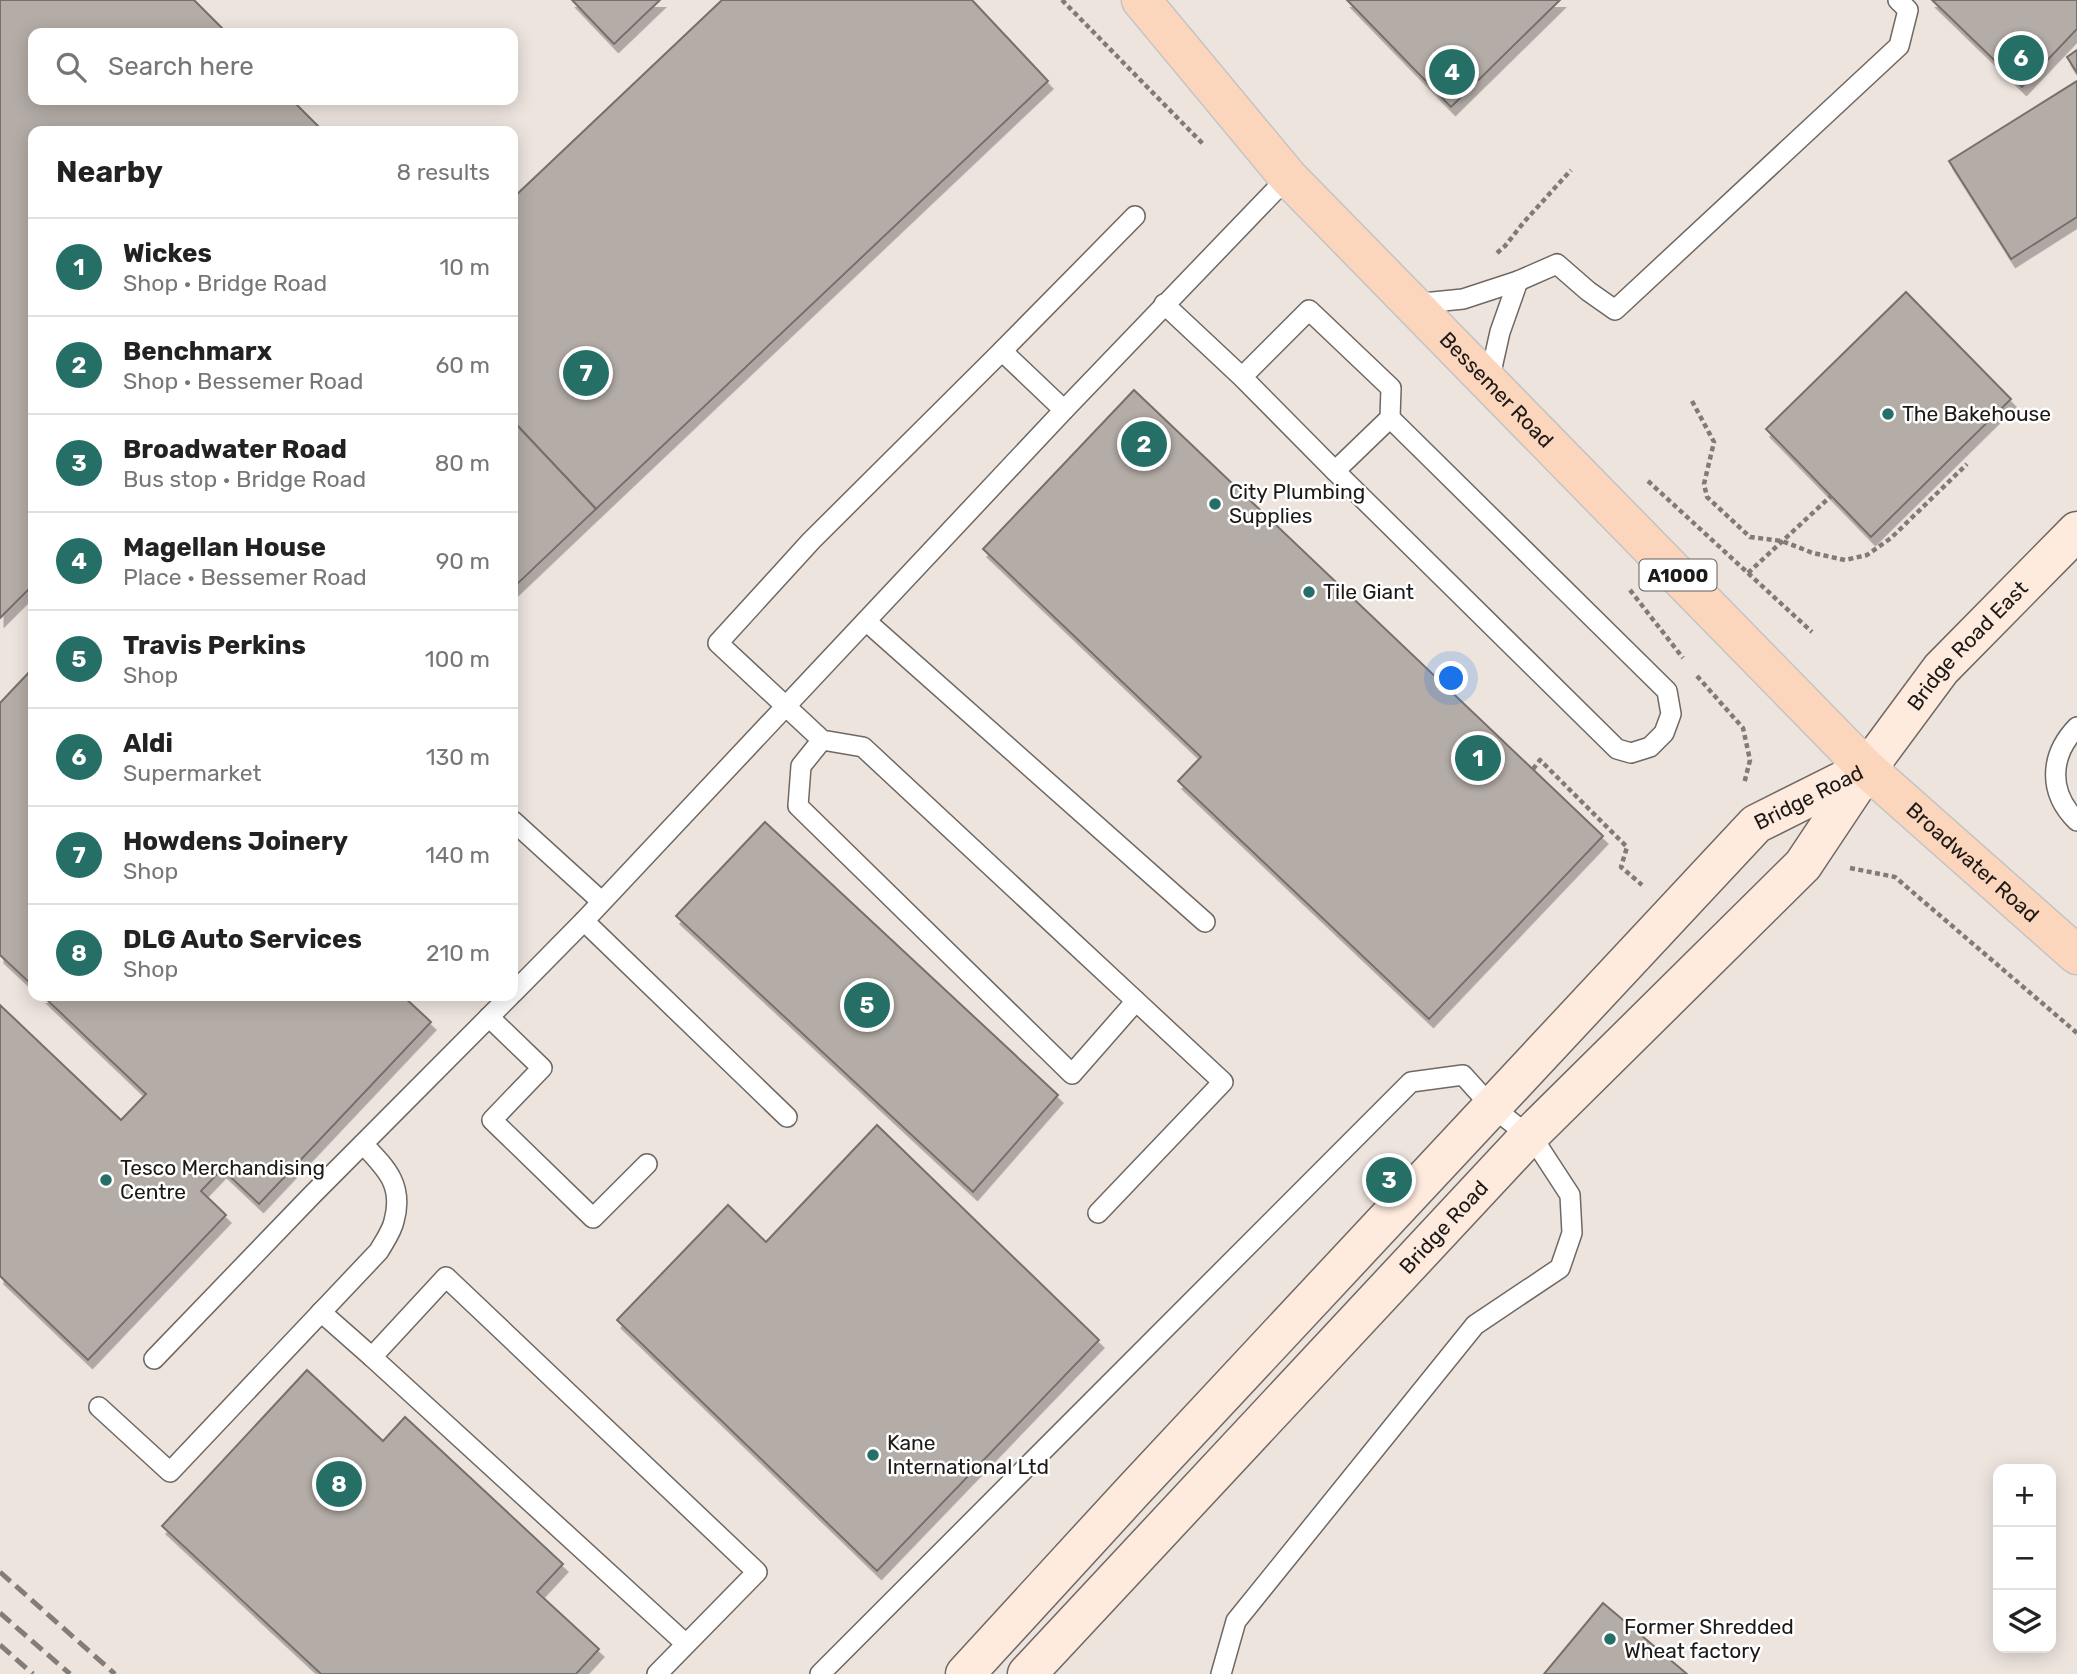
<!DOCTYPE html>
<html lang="en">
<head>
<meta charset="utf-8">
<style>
	:root { --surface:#fff; --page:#f2f2f2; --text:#222; --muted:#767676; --line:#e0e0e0; --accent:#266f67 }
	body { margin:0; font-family:Rubik,sans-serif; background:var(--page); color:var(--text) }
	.controls { position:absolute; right:21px; bottom:21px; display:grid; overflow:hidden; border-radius:14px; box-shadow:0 4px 18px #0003 }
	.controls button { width:63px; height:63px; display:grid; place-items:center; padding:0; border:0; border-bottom:2px solid var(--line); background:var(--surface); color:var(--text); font:35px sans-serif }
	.you { position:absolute; left:1452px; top:679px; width:24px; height:24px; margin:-18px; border:5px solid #fff; border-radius:50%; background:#1a73e8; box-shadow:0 0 0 10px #1a73e833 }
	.badge { display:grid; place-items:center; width:46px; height:46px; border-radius:50%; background:var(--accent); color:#fff; font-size:23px; font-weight:700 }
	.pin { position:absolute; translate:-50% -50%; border:4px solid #fff; box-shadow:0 2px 7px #0006 }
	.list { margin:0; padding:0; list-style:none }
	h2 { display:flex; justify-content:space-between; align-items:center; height:91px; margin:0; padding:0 28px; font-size:30px }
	h2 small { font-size:23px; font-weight:400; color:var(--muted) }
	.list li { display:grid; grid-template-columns:46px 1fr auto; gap:21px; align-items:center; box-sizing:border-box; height:98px; padding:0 28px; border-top:2px solid var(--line) }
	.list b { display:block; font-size:26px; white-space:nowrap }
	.list p { margin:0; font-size:23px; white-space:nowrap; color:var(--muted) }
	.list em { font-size:23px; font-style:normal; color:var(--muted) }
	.icon { flex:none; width:38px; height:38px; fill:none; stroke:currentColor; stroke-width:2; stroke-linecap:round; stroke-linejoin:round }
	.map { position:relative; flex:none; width:2077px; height:1674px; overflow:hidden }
	.search { position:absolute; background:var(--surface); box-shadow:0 4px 18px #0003; left:28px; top:28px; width:490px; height:77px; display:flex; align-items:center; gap:18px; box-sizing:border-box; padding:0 24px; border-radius:14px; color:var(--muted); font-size:26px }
	.panel { position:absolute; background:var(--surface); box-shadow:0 4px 18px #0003; left:28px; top:126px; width:490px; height:875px; border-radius:14px }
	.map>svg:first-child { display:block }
	.building { fill:#b4aca6; stroke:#776f6a; stroke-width:2; filter:url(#shadow) }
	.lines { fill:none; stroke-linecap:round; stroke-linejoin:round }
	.lane-casing { stroke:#6f6863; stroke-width:22 }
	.secondary-casing { stroke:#6f6863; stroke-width:41 }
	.primary-casing { stroke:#c4c3c3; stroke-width:41 }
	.path { stroke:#817b77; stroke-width:4.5; stroke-dasharray:5 3.5; stroke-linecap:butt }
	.lane { stroke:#fff; stroke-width:19 }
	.secondary { stroke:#feebde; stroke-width:38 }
	.primary { stroke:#fcd6bc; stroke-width:38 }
	.rail { stroke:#837d79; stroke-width:5; stroke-dasharray:14 7; stroke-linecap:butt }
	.poi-dot { fill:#266f67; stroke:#fff; stroke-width:2.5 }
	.labels { text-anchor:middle; stroke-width:5; stroke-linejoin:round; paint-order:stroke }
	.shield { fill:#fff; stroke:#605e5d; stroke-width:2 }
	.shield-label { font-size:19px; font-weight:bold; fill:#1c1917 }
	.street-label { font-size:21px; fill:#1c1917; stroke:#fff }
	.poi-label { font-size:21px; fill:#1c1917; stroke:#fff; text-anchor:start }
</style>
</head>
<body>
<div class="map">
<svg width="2077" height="1674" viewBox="0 0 2077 1674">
	<defs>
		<filter id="shadow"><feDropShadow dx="4.5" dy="8" stdDeviation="0" flood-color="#0004"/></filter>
	</defs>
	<rect width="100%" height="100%" fill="#ede4de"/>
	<g class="building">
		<path d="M 0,0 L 194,0 L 227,33 L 33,33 L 33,100 L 292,100 L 323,131 L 33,131 L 33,585 L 0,618 Z"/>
		<path d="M 572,0 L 660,0 L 614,44 Z"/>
		<path d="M 722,0 L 972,0 L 1048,81 L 596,509 L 513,421 L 513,198 Z"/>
		<path d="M 1347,0 L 1560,0 L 1451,107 Z"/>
		<path d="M 1932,0 L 2077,0 L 2077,29 L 2022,87 Z"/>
		<path d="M 2077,50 L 2077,73 L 2067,57 Z"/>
		<path d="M 2077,81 L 2077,217 L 2011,259 L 1949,161 Z"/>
		<path d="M 1906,292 L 2011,399 L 1871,537 L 1766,429 Z"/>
		<path d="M 1134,390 L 1603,836 L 1429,1019 L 1178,781 L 1201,757 L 983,549 Z"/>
		<path d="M 513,421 L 596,509 L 513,588 Z"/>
		<path d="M 33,668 L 33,986 L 0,955 L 0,703 Z"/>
		<path d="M 765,822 L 1058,1095 L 973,1192 L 676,916 Z"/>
		<path d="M 43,996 L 403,996 L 431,1022 L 259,1204 L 222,1169 L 201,1191 L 226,1215 L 88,1360 L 0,1276 L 0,1005 L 121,1120 L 146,1094 Z"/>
		<path d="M 877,1125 L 1099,1340 L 877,1571 L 617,1320 L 728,1205 L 766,1242 Z"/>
		<path d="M 307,1370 L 383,1441 L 405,1417 L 563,1564 L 537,1592 L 599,1649 L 576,1674 L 321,1674 L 162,1526 Z"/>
		<path d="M 1603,1603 L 1687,1674 L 1544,1674 Z"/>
	</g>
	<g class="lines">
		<defs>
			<g id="lane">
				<path d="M 1164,304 L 1242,377 L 1335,471 L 1390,418 L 1391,388 L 1309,310 L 1242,377"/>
				<path d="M 1413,304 L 1463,299 L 1518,281 L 1557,264 L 1588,291 L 1615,310 L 1899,46 L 1908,10 L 1898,0"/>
				<path d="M 1002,351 L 1135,216"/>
				<path d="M 1489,381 L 1500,332 L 1518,281"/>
				<path d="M 1335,471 L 1617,749 L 1631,753 L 1650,747 L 1664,733 L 1671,714 L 1667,691 L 1390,418"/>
				<path d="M 866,621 L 1205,922"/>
				<path d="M 2077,727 C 2049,756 2048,793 2077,821"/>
				<path d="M 822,740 L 801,766 L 798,806 L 1072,1074 L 1136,1001 L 863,747 L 822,740 L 718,643 L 811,541 L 1002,351 L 1064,410"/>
				<path d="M 513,821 L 601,901"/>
				<path d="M 584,921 L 787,1117"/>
				<path d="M 513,993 L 584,921 L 1064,410 L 1288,177"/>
				<path d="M 489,1017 L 542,1068 L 492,1120 L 593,1218 L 647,1164"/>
				<path d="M 1098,1213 L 1223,1082 L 1136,1001"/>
				<path d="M 321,1312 L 372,1357"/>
				<path d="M 154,1359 L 313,1194 L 510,996"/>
				<path d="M 99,1407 L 170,1472 L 379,1251 C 384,1242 392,1231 394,1221 C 404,1185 386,1168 363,1144"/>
				<path d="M 657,1674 L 757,1572 L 446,1277 L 372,1357 L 686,1644"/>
				<path d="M 820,1674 L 1411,1082 L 1463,1075 L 1491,1106 L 1529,1136 L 1540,1149 L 1570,1195 L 1572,1233 L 1560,1268 L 1475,1325 L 1236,1621 L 1221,1674"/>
			</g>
			<g id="secondary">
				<path id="s1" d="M 965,1674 L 1133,1491 L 1756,824 L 1866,769"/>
				<path id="s2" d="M 1027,1674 L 1529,1136 L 1803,865 L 1867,769 L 1941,669 L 2077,531"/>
			</g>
			<g id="primary">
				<path id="s3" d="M 1141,0 L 1288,177 L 1867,769 L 2077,955"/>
			</g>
		</defs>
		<use href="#lane" class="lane-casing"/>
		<use href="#secondary" class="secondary-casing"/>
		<use href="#primary" class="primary-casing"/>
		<g class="path">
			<path d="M 1062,0 L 1203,144"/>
			<path d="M 1497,253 L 1505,246 L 1524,222 L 1571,170"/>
			<path d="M 1692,401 L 1714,442 L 1704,484 L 1707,497 L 1750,537 L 1782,541 L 1813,553 L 1845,560 L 1867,555 L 1891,538 L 1967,464"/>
			<path d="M 1648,481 L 1812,632"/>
			<path d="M 1748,573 L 1831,496"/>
			<path d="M 1630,590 L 1683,658"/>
			<path d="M 1697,676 L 1743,728 L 1750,760 L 1744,784"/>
			<path d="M 1533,769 L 1540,760 L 1627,847 L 1621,867 L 1642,885"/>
			<path d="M 1850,868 L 1895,877 L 2077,1033"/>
		</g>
		<use href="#lane" class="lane"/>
		<use href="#secondary" class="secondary"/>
		<use href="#primary" class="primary"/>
		<g class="rail">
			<path d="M 0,1572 L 115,1674"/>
			<path d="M 0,1613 L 70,1674"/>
			<path d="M 0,1645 L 33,1674"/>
		</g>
	</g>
	<g class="poi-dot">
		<circle cx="1888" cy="414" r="7"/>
		<circle cx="1215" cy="504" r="7"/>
		<circle cx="1309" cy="592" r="7"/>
		<circle cx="106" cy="1180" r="7"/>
		<circle cx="873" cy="1455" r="7"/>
		<circle cx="1610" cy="1639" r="7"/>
	</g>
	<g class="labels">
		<rect class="shield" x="1639.5" y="559.5" width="77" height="31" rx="5"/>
		<g class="shield-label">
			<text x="1678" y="582">A1000</text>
		</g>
		<g class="street-label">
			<text dy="7" stroke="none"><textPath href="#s3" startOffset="528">Bessemer Road</textPath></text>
			<text dy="7" stroke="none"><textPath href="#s2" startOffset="1396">Bridge Road East</textPath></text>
			<text dy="7" stroke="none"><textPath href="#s1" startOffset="1220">Bridge Road</textPath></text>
			<text dy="7" stroke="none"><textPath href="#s3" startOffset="1199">Broadwater Road</textPath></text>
			<text dy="7" stroke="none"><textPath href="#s2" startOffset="611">Bridge Road</textPath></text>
		</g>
		<g class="poi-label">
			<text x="1902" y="421">The Bakehouse</text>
			<text x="1229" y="499">City Plumbing<tspan x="1229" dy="24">Supplies</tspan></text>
			<text x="1323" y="599">Tile Giant</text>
			<text x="120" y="1175">Tesco Merchandising<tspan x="120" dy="24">Centre</tspan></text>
			<text x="887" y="1450">Kane<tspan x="887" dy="24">International Ltd</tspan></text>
			<text x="1624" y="1634">Former Shredded<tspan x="1624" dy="24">Wheat factory</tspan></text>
		</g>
	</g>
</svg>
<div class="controls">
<button>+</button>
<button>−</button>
<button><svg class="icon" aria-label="layers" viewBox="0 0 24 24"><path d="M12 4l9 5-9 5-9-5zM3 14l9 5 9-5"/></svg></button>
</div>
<div class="you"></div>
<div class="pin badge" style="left:1478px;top:758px">1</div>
<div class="pin badge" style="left:1144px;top:444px">2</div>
<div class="pin badge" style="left:1389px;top:1180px">3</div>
<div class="pin badge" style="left:1452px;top:72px">4</div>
<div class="pin badge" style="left:867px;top:1005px">5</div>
<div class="pin badge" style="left:2021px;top:58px">6</div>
<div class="pin badge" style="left:586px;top:373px">7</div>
<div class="pin badge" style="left:339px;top:1484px">8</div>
<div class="search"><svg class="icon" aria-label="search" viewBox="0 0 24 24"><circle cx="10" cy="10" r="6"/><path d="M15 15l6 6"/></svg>Search here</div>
<section class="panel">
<h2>Nearby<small>8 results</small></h2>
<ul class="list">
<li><span class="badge">1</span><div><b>Wickes</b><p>Shop · Bridge Road</p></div><em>10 m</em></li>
<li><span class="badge">2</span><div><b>Benchmarx</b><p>Shop · Bessemer Road</p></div><em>60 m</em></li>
<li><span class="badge">3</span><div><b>Broadwater Road</b><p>Bus stop · Bridge Road</p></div><em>80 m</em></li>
<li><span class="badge">4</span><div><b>Magellan House</b><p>Place · Bessemer Road</p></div><em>90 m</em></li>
<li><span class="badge">5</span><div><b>Travis Perkins</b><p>Shop</p></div><em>100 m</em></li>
<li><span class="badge">6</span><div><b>Aldi</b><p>Supermarket</p></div><em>130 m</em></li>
<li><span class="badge">7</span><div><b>Howdens Joinery</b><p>Shop</p></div><em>140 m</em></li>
<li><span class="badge">8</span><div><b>DLG Auto Services</b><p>Shop</p></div><em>210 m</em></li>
</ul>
</section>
</div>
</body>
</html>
